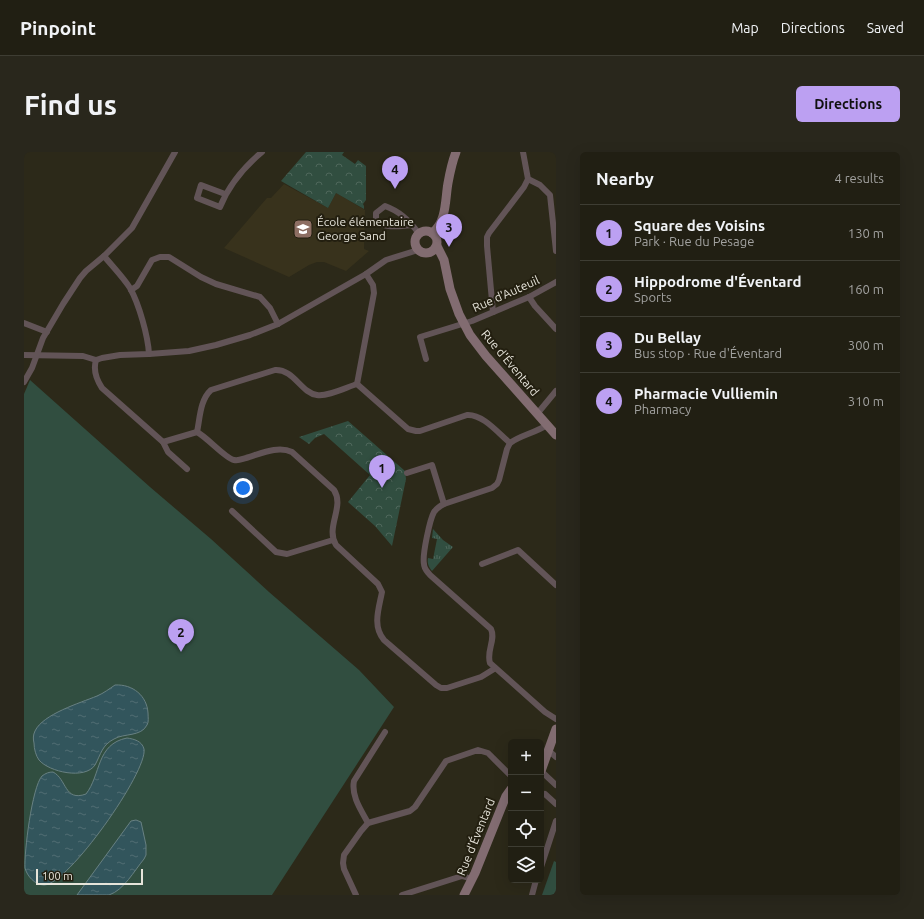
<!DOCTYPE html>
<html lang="en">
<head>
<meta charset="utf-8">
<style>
	:root { --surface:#211f13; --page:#29271c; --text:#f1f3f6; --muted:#a2a2a0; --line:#3e3d33; --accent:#bca0f2 }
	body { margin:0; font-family:Ubuntu,sans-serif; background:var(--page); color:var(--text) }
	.controls { position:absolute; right:12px; bottom:12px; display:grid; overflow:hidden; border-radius:6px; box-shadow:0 4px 16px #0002 }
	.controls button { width:36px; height:36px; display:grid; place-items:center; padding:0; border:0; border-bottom:1px solid var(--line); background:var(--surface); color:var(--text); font:20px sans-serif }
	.scale { position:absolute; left:12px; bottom:10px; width:107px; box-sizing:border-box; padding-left:4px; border:2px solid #e6e4da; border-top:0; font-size:11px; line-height:14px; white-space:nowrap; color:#e6e4da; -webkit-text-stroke:3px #231f10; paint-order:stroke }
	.you { position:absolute; left:219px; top:336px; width:14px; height:14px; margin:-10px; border:3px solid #fff; border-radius:50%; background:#1a73e8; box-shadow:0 0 0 6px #1a73e833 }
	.badge { display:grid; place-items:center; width:26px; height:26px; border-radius:50%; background:var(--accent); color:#111; font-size:13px; font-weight:700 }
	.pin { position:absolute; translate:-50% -33px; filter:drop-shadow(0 1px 2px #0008) }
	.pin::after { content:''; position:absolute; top:21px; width:14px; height:12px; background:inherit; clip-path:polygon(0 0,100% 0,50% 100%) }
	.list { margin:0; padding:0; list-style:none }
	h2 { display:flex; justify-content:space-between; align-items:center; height:52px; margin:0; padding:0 16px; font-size:17px }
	h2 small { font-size:13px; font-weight:400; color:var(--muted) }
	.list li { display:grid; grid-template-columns:26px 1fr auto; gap:12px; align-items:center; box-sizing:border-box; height:56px; padding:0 16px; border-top:1px solid var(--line) }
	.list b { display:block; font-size:15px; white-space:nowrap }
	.list p { margin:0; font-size:13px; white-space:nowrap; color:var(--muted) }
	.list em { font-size:13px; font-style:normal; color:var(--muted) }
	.icon { flex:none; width:22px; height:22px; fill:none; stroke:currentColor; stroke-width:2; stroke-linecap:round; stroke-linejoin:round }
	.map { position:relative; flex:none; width:532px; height:743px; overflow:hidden; border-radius:6px }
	header { display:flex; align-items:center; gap:24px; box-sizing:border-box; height:56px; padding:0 20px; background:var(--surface); border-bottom:1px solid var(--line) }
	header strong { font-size:19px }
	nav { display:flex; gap:22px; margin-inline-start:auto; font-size:14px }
	.intro { display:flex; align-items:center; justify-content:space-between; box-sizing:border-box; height:96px; padding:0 24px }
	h1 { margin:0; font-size:28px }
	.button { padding:10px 18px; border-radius:6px; background:var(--accent); color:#111; font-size:14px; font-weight:700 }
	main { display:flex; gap:24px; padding:0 24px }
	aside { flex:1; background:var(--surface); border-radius:6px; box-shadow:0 4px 16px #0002 }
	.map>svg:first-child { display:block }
	.built { fill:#38321c }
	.grass { fill:url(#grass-tufts) }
	.park { fill:url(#park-crowns) }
	.pitch { fill:#314e40 }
	.water { fill:url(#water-ripples); stroke:#688082 }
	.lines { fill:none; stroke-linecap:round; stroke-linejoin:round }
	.street { stroke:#625457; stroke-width:6 }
	.secondary { stroke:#826c71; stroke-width:9 }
	.labels { text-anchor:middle; stroke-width:4; stroke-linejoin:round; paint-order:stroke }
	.poi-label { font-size:12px; fill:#e6e4da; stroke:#231f10; text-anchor:start }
	.street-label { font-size:12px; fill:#e6e4da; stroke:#231f10 }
</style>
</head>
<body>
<header>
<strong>Pinpoint</strong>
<nav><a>Map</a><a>Directions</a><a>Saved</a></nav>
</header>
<div class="intro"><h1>Find us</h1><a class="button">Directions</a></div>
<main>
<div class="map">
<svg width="532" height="743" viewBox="0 0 532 743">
	<defs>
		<pattern id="grass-tufts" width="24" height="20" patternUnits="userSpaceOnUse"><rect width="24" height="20" fill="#314e40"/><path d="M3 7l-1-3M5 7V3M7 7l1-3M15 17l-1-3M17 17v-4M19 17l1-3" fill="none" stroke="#4f675b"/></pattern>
		<pattern id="park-crowns" width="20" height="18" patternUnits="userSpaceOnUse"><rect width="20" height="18" fill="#314e40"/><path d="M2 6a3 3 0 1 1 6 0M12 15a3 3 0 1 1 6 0" fill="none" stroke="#4f675b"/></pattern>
		<pattern id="water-ripples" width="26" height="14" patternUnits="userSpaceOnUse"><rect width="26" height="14" fill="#32555c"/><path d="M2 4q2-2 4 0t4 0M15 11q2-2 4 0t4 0" fill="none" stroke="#506d73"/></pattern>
	</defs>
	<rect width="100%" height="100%" fill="#2c2919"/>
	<path class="built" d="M 260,32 L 304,56 L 312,41 L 341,58 L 340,97 L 345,99 L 322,119 L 300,110 L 293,110 L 285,113 L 265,125 L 200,96 L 243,46 L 247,46 Z"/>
	<path class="grass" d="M 409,377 L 419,388 L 429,395 L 408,419 C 405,415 403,412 404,406 L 409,407 L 413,387 L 408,386 Z"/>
	<g class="park">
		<path d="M 282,0 L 320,0 L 318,3 L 331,12 L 334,8 L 342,14 L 342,48 L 339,52 L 340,54 L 340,57 L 312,41 L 304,56 L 257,29 Z"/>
		<path d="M 324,269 L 381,319 L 382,327 L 368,394 L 351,374 L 324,350 L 346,323 L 300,282 L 291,286 L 285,292 L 275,285 Z"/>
	</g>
	<g class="pitch">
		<path d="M 6,228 L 126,335 L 187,387 L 245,440 L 335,518 L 370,555 L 248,743 L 0,743 L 0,242 Z"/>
		<path d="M 530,709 L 532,710 L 532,743 L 518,743 Z"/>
	</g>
	<g class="water">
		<path d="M 91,533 C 109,532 123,544 124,561 C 124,565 125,570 123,573 C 117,585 100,581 90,587 C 78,593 77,602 71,613 C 61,628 25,620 15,608 C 12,604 10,597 10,591 C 9,587 9,583 11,579 C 19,562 56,551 73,544 C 80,541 85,537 91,533 Z"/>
		<path d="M 103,586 C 110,587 118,589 120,597 C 124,619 44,733 20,733 C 11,733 3,724 1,716 C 0,701 8,635 18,624 C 22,621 25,620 29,620 C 43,627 40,650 62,642 C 77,623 72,592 103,586 Z"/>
		<path d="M 112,668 L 117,670 L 122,693 L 122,703 L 120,707 C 110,719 100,738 85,743 C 80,743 60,743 53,743 L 107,669 Z"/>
	</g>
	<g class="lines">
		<g class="street">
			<path d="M 499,0 L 504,27 L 516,33 L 526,43 L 532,99"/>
			<path d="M 201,42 L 177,33 L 173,46 L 196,55 C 205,33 220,15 238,0"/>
			<path d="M 388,73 C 376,74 361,77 352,69 L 352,61 L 361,54 C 375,59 387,70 395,82"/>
			<path d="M 80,104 C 89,115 99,125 106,136 C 115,152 124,184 125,202"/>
			<path d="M 107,138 L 113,134 L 128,108 L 136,105 L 145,105 L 177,125 L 192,132 L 236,145 L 246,156 L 254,172"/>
			<path d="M 505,145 L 511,154 L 532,177"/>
			<path d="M 469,160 L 463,94 L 463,85 L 465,81 L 500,35 L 504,27"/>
			<path d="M 0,171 L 23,180"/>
			<path d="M 0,203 L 59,204 L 72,208 L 78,206 L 96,203 L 125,202 L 165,199 L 192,193 L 226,183 L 254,172 L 342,122 L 362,108 L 394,98"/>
			<path d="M 402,207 L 396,185 L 448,169 L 505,145 L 532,130"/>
			<path d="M 72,208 C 69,218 72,227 78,236 L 139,290 L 173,280 C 184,286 201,306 210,308 C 215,309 218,307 222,306 C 236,302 254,293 268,300 L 310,338 C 321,355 301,375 312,393 L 354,432 L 358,440 C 355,456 348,474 360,488 L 412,533 L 417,536 L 423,536 L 457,525 L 470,517"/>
			<path d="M 0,230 L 8,216 L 19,186 L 39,152 L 56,126 L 62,119 L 80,104 L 108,76 L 151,0"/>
			<path d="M 333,232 L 350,141 L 349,133 L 342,122"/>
			<path d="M 513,262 L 532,239"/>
			<path d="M 173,280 C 176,266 176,248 187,238 L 251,218 C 270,217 277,241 293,243 C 303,245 323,235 333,232 L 384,277 L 392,279 L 396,279 L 443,263 C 459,262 474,281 486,291 C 497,283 511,281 523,273"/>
			<path d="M 139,290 L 144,300 L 163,317"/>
			<path d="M 486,291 L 483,297 L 475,328 L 473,332 L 468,336 L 420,352 C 416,354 413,356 410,360 C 406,367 398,403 400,412 C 400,417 403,419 406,423 L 467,477 C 472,488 462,499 466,511 L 521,560 L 532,567"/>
			<path d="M 383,321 L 408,313 L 420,352"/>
			<path d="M 208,359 L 252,400 L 263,402 L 309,388"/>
			<path d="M 458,412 L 494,398 L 532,433"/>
			<path d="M 525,599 L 532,605"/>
			<path d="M 517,619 L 532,633"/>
			<path d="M 521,642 L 532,652"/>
			<path d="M 344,671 C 337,658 327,644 330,629 L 361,580"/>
			<path d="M 517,715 L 532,669"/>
			<path d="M 332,743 L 320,717 L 319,711 L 320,703 L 337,679 L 344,671 L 386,659 L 391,655 L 422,609 L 454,598 L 464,601 L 487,624"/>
			<path d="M 378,743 L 438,724 L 448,727"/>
			<path d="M 508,743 L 512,728"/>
		</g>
		<g class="secondary">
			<circle cx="402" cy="90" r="11"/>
			<path d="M 408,81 C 423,70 421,47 424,31 C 426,20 428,10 432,0"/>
			<path d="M 413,94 L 420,108 L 426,137 L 435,162 L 446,183 L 462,204 L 532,283"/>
			<path d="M 517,619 L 532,577"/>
			<path d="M 440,743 L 451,721 L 482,644 L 487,637"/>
		</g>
	</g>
	<defs>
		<symbol id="school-square" viewBox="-11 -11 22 22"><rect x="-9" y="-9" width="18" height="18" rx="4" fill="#8d6e63" stroke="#231f10"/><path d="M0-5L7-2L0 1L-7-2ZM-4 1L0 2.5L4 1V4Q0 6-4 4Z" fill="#fff"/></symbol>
	</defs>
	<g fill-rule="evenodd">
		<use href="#school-square" x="268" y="66" width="22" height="22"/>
	</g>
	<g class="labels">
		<g class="poi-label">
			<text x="293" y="74">École élémentaire<tspan x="293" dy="14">George Sand</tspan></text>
		</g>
		<g class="street-label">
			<text transform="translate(482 142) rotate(-24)" y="4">Rue d'Auteuil</text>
			<text transform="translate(486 211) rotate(50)" y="4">Rue d'Éventard</text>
			<text transform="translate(452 685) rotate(-68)" y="4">Rue d'Éventard</text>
		</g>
	</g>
</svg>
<div class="controls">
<button>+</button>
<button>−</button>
<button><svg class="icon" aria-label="locate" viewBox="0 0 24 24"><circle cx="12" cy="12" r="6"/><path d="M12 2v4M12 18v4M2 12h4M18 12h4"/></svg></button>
<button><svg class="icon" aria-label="layers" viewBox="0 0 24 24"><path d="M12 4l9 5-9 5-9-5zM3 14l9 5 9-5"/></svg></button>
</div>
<div class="scale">100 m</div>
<div class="you"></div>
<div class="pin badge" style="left:358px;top:336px">1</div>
<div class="pin badge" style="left:157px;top:500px">2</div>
<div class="pin badge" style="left:425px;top:95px">3</div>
<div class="pin badge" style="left:371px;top:37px">4</div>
</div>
<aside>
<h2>Nearby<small>4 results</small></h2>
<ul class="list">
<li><span class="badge">1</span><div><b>Square des Voisins</b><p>Park · Rue du Pesage</p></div><em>130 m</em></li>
<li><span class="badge">2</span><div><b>Hippodrome d'Éventard</b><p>Sports</p></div><em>160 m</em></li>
<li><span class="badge">3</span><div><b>Du Bellay</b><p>Bus stop · Rue d'Éventard</p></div><em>300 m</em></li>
<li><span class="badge">4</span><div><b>Pharmacie Vulliemin</b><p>Pharmacy</p></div><em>310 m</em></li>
</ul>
</aside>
</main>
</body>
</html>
